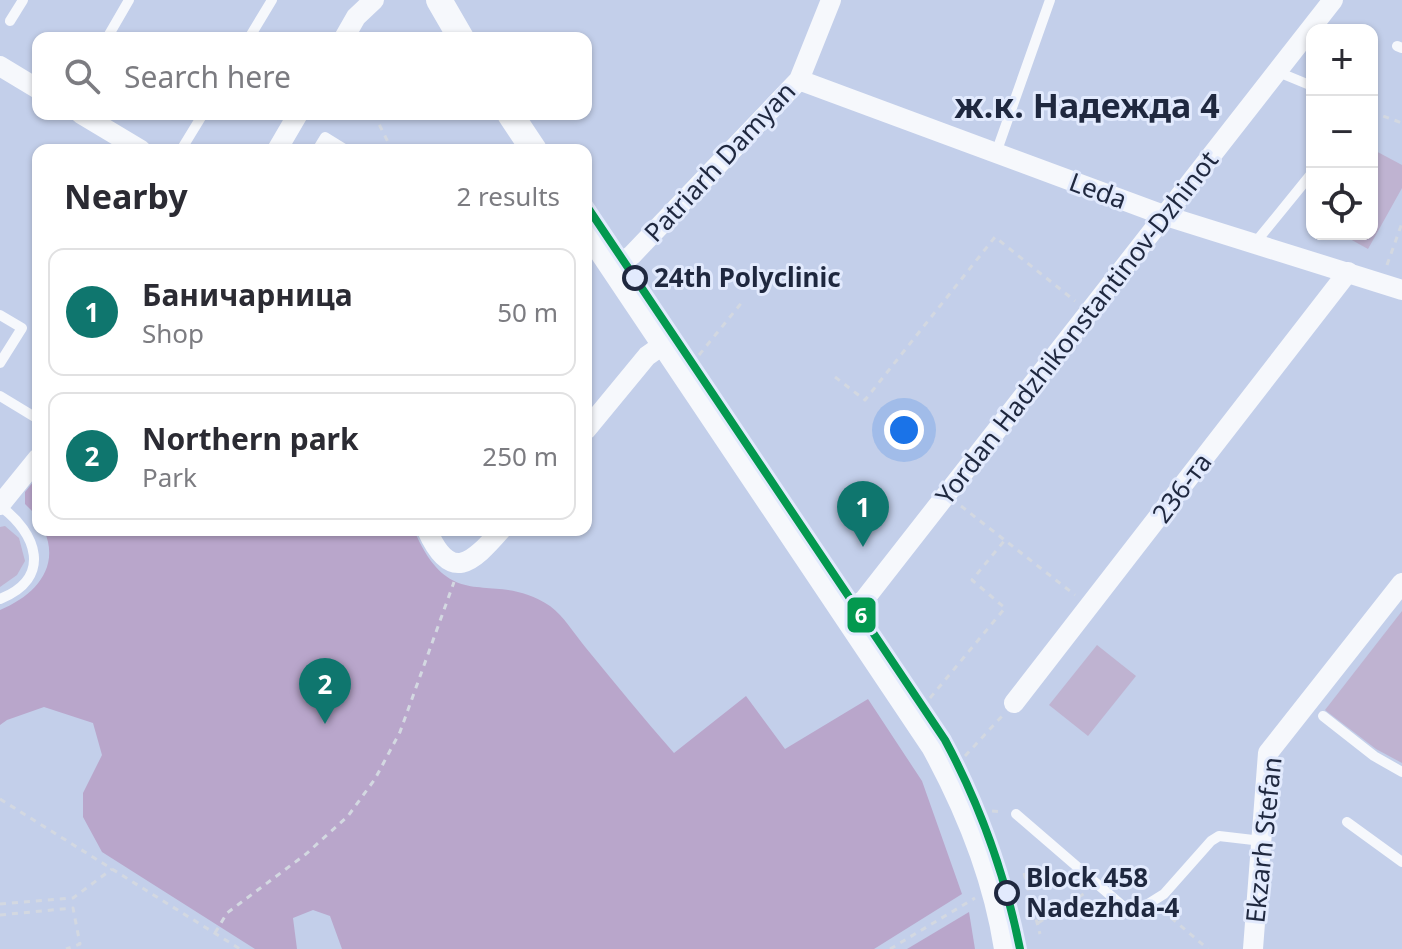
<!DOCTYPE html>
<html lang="en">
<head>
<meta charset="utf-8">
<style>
	:root { --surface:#fff; --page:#f7f7f7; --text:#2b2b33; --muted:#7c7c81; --line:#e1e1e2; --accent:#0f766e }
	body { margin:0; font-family:"Noto Sans",sans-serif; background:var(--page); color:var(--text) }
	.controls { position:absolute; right:24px; top:24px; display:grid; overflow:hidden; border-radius:16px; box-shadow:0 2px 6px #0004 }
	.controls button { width:72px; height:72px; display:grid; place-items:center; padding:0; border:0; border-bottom:2px solid var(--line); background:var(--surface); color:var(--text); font:40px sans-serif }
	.you { position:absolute; left:904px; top:430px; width:28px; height:28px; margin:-20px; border:6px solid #fff; border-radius:50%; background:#1a73e8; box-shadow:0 0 0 12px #1a73e833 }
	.badge { display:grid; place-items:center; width:52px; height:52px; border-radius:50%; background:var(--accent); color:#fff; font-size:26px; font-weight:700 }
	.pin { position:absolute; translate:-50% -66px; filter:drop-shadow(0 2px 4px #0008) }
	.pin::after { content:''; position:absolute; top:42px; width:28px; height:24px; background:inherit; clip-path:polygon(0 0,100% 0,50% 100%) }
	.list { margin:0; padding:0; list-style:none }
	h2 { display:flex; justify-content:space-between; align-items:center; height:104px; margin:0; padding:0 32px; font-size:34px }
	h2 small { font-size:26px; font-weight:400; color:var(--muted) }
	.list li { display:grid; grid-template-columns:52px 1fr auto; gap:24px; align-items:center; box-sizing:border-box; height:128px; margin:0 16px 16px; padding:0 16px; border:2px solid var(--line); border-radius:16px }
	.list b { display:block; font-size:30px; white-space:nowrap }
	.list p { margin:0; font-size:26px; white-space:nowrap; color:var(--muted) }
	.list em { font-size:26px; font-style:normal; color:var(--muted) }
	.icon { flex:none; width:44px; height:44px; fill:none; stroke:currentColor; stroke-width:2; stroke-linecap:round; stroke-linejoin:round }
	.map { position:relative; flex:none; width:1402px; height:949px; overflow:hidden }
	.search { position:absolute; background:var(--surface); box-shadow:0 2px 6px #0004; left:32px; top:32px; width:560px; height:88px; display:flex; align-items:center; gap:20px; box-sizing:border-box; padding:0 28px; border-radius:16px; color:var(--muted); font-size:30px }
	.panel { position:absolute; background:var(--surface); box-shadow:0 2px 6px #0004; left:32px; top:144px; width:560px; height:392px; border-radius:16px }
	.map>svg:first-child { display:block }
	.green { fill:#bfb3d1 }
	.forest { fill:#b9a6cb }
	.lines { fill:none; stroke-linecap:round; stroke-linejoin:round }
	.path { stroke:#d3d8e1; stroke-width:3; stroke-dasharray:6 6; stroke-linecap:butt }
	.service { stroke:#f6f8fc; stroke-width:10 }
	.minor { stroke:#f6f8fc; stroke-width:20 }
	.tertiary { stroke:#f6f8fc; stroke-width:26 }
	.tram-1-casing { stroke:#e2eafd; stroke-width:14 }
	.tram-1 { stroke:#03994f; stroke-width:8 }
	.stop-dot { fill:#e2eafd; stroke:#1f283f; stroke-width:4 }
	.labels { text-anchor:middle; stroke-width:6; stroke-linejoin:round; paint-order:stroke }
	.street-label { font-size:26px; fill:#1f283f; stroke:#e2eafd }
	.stop-label { font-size:26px; font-weight:bold; fill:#1f283f; stroke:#e2eafd; text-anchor:start }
	.district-label { font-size:34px; font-weight:bold; fill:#1f283f; stroke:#e2eafd }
	.line-badge { stroke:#e2eafd; stroke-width:3 }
	.badge-label { font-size:22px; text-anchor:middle; font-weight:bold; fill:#fff }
</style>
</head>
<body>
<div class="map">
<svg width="1402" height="949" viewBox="0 0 1402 949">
	<rect width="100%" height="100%" fill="#c3cfea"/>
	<g class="green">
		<path d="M 1372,149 L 1402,165 L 1402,188 L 1368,249 L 1341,234 L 1372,234 Z"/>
		<path d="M 5,526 L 19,538 L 25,561 L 17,575 L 0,587 L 0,527 Z"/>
		<path d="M 1402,611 L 1402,763 L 1376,749 L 1325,710 Z"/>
		<path d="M 1097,645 L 1136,676 L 1088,736 L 1049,705 Z"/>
	</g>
	<g class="forest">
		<path d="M 38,476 L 38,517 L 25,504 L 25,492 Z"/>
		<path d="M 44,530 L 414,530 C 452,619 492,567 550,606 C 564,616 575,635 586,648 C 615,683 644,719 674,753 L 746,696 L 785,749 L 868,699 L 922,781 L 962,894 L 874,949 L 342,949 L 330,916 L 313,910 L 293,918 L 297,949 L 255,949 L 102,852 L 83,817 L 83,793 L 102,755 L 93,723 L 44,707 L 7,720 L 0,725 L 0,610 C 34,596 61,568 44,530 Z"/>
		<path d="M 969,912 L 975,949 L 907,949 Z"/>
	</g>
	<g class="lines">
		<g class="path">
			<path d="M 1372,112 L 1402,123"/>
			<path d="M 374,114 L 392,150"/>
			<path d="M 1387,265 L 1402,223"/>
			<path d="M 699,355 L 743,301"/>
			<path d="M 835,377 L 865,400 L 995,237 L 1075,301"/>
			<path d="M 961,506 L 1075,595"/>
			<path d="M 930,698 L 1005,608 L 972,580 L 1005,540"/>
			<path d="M 965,756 L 1003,715"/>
			<path d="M 0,799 L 240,949"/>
			<path d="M 992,811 L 1004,812"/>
			<path d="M 1024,873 L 1040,934"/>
			<path d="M 0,904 L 73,898 L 112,869"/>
			<path d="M 1162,910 L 1208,949"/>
			<path d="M 0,915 L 73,908 L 80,944 L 66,949"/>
			<path d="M 1038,923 L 1085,893"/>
			<path d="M 215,933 L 227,913 L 306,854 L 348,816 L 375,779 L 400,732 L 454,582"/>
			<path d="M 890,949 L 975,898"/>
		</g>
		<g class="service">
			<path d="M 10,21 L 23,0"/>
			<path d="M 107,38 L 129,0"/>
			<path d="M 249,38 L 272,0"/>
			<path d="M 1397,46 L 1402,48"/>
			<path d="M 1278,72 L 1312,86"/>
			<path d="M 181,150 L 203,114"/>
			<path d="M 317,150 L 325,137 L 346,150"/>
			<path d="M 996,153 L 1050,0"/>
			<path d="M 1255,243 L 1312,173"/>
			<path d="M 0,315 L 22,328 L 0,363"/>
			<path d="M 0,396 L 38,419"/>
			<path d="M 0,506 C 37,533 53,578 0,599"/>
			<path d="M 1323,716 L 1374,756 L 1402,772"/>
			<path d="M 1016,814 L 1132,914 L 1164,894 L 1211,841 L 1219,836 L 1262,841"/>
			<path d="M 1347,822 L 1402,862"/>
		</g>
		<g class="minor">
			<path d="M 344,38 L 356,17 L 374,0"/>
			<path d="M 0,66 L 38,89"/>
			<path d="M 799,80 L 1166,216 L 1402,290"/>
			<path d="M 81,114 L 141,150"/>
			<path d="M 277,150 L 298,114"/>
			<path d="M 613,268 L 632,255 L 799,80 L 831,0"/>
			<path d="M 586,430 L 647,356 L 664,344"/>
			<path d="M 0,505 L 38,458"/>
			<path d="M 427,530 C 451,584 472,563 501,530"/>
			<path d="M 845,612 L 864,600 L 1333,0"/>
			<path d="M 1014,703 L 1348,272"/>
			<path d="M 1253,949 L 1268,753 L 1402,583"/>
		</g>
		<g class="tertiary">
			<path d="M 439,0 L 461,38"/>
			<path d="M 510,114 L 534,150"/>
			<path d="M 586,227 L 934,746 C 969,810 996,877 1007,949"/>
		</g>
		<defs>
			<path id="tram-1" d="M 586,205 L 945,740 C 981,807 1005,874 1020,949"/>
		</defs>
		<use href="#tram-1" class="tram-1-casing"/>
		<use href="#tram-1" class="tram-1"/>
	</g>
	<g class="stop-dot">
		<circle cx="635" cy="278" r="11"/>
		<circle cx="1007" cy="893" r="11"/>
	</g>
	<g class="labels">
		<g class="street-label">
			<text transform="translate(720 162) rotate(-47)" y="9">Patriarh Damyan</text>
			<text transform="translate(1098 191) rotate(20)" y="9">Leda</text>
			<text transform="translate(1077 328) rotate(-52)" y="9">Yordan Hadzhikonstantinov-Dzhinot</text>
			<text transform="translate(1182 488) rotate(-53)" y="9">236-та</text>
			<text transform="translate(1264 840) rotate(-84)" y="9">Ekzarh Stefan</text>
		</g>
		<g class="stop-label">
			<text x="654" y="287">24th Polyclinic</text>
			<text x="1026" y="887">Block 458<tspan x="1026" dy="30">Nadezhda-4</tspan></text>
		</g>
		<g class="district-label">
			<text x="1087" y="118">ж.к. Надежда 4</text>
		</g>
	</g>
	<rect class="line-badge" x="846" y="596" width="31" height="38" rx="8" fill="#03994f"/>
	<g class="badge-label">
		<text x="861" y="623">6</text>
	</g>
</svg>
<div class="controls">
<button>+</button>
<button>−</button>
<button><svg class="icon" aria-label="locate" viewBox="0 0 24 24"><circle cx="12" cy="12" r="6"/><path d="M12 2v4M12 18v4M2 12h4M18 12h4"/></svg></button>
</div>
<div class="you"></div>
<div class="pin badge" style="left:863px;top:547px">1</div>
<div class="pin badge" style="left:325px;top:724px">2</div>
<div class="search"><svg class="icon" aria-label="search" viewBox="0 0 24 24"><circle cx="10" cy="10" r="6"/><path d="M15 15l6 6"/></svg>Search here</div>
<section class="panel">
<h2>Nearby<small>2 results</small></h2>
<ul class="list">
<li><span class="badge">1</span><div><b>Баничарница</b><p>Shop</p></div><em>50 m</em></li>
<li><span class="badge">2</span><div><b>Northern park</b><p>Park</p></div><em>250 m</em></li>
</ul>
</section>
</div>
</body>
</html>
